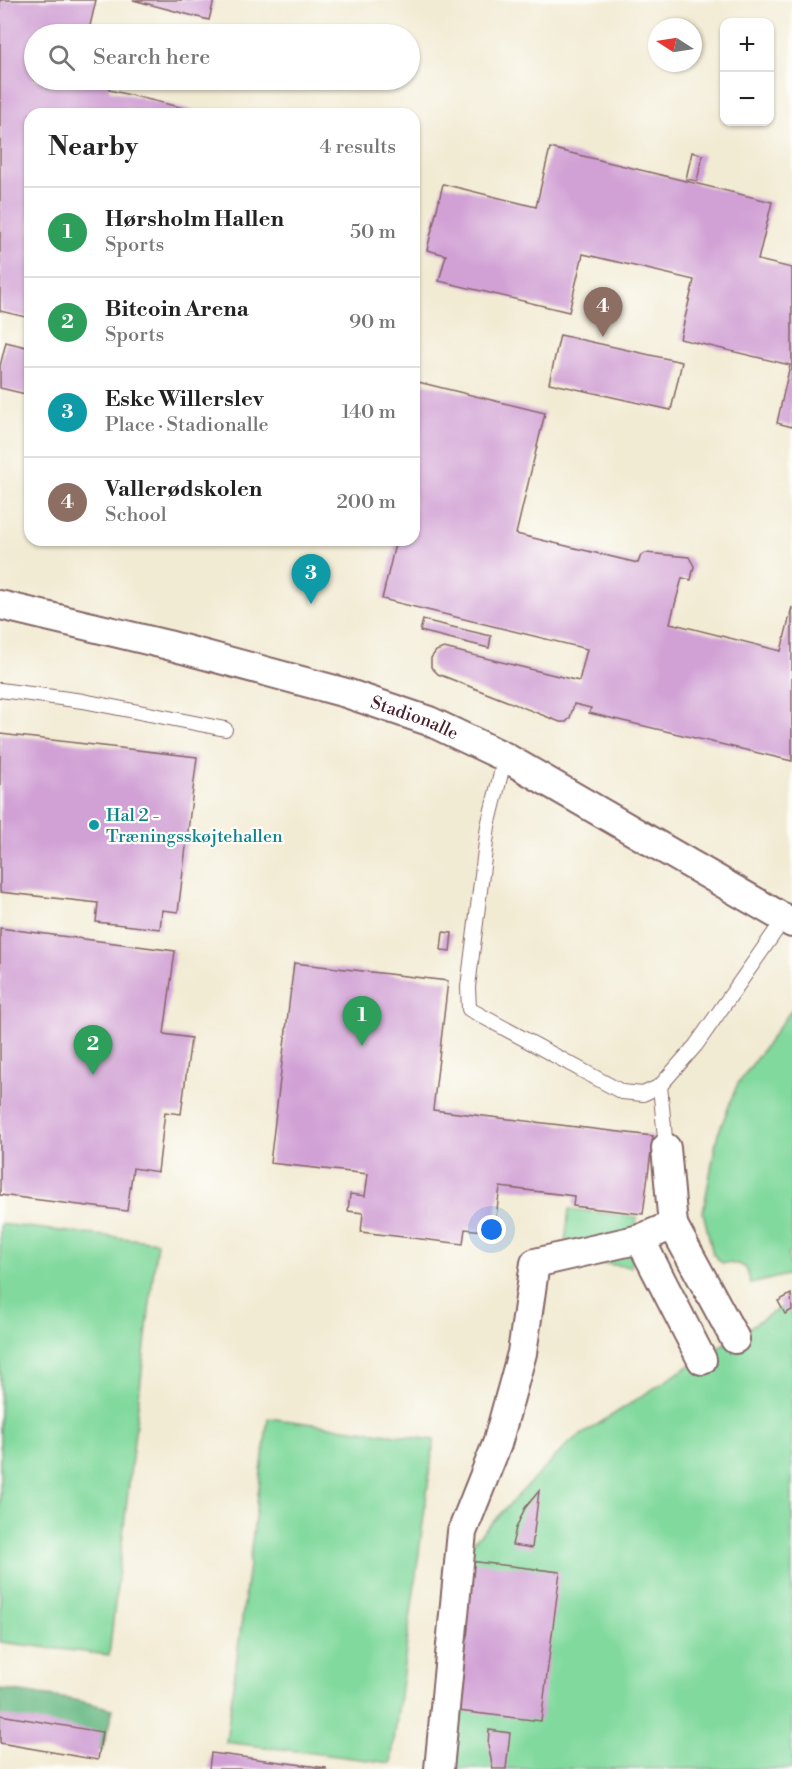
<!DOCTYPE html>
<html lang="en">
<head>
<meta charset="utf-8">
<style>
	:root { --surface:#fff; --page:#f2f2f2; --text:#222; --muted:#767676; --line:#e0e0e0; --accent:#111827 }
	body { margin:0; font-family:"Libre Bodoni",serif; background:var(--page); color:var(--text) }
	.controls { position:absolute; right:18px; top:18px; display:grid; overflow:hidden; border-radius:12px; box-shadow:0 2px 4px #0004 }
	.controls button { width:54px; height:54px; display:grid; place-items:center; padding:0; border:0; border-bottom:2px solid var(--line); background:var(--surface); color:var(--text); font:30px sans-serif }
	.compass { position:absolute; left:648px; top:18px; width:54px; height:54px; border-radius:50%; background:var(--surface); box-shadow:0 2px 4px #0004; rotate:282deg }
	.you { position:absolute; left:492px; top:1230px; width:21px; height:21px; margin:-15px; border:4px solid #fff; border-radius:50%; background:#1a73e8; box-shadow:0 0 0 9px #1a73e833 }
	.badge { display:grid; place-items:center; width:39px; height:39px; border-radius:50%; background:var(--accent); color:#fff; font-size:20px; font-weight:700 }
	.pin { position:absolute; translate:-50% -50px; filter:drop-shadow(0 2px 3px #0008) }
	.pin::after { content:''; position:absolute; top:32px; width:21px; height:18px; background:inherit; clip-path:polygon(0 0,100% 0,50% 100%) }
	.list { margin:0; padding:0; list-style:none }
	h2 { display:flex; justify-content:space-between; align-items:center; height:78px; margin:0; padding:0 24px; font-size:26px }
	h2 small { font-size:20px; font-weight:400; color:var(--muted) }
	.list li { display:grid; grid-template-columns:39px 1fr auto; gap:18px; align-items:center; box-sizing:border-box; height:90px; padding:0 24px; border-top:2px solid var(--line) }
	.list b { display:block; font-size:22px; white-space:nowrap }
	.list p { margin:0; font-size:20px; white-space:nowrap; color:var(--muted) }
	.list em { font-size:20px; font-style:normal; color:var(--muted) }
	.icon { flex:none; width:33px; height:33px; fill:none; stroke:currentColor; stroke-width:2; stroke-linecap:round; stroke-linejoin:round }
	.map { position:relative; flex:none; width:792px; height:1769px; overflow:hidden }
	.search { position:absolute; background:var(--surface); box-shadow:0 2px 4px #0004; left:24px; top:24px; width:396px; height:66px; display:flex; align-items:center; gap:15px; box-sizing:border-box; padding:0 21px; border-radius:33px; color:var(--muted); font-size:22px }
	.panel { position:absolute; background:var(--surface); box-shadow:0 2px 4px #0004; left:24px; top:108px; width:396px; height:438px; border-radius:18px }
	.map>svg:first-child { display:block }
	.green { fill:#81d99d; stroke:#667c64; stroke-width:1.5 }
	.forest { fill:#68b984; stroke:#596c58; stroke-width:1.5 }
	.building { fill:#d1a1d5 }
	.lines { fill:none; stroke-linecap:round; stroke-linejoin:round }
	.service-casing { stroke:#856666; stroke-width:16 }
	.minor-casing { stroke:#856666; stroke-width:32 }
	.service { stroke:#fff; stroke-width:14 }
	.minor { stroke:#fff; stroke-width:28 }
	.culture-dot { fill:#0f9aa8; stroke:#fdfcf7; stroke-width:2 }
	.labels { text-anchor:middle; stroke-width:4.5; stroke-linejoin:round; paint-order:stroke }
	.street-label { font-size:18px; fill:#4a1f2b; stroke:#fdfcf7 }
	.culture-label { font-size:18px; fill:#0d838f; stroke:#fdfcf7; text-anchor:start }
</style>
</head>
<body>
<div class="map">
<svg width="792" height="1769" viewBox="0 0 792 1769">
	<rect width="100%" height="100%" fill="#fdfcf7"/>
	<filter id="ink" filterUnits="userSpaceOnUse"><feTurbulence type="fractalNoise" baseFrequency=".0167" numOctaves="2"/><feDisplacementMap in="SourceGraphic" scale="12" xChannelSelector="R" yChannelSelector="G"/><feConvolveMatrix kernelMatrix="1 2 1 2 8 2 1 2 1" color-interpolation-filters="sRGB"/></filter>
	<filter id="wash" filterUnits="userSpaceOnUse"><feTurbulence type="fractalNoise" baseFrequency=".008" numOctaves="4" result="noise"/><feDisplacementMap in="SourceGraphic" scale="24" xChannelSelector="R" yChannelSelector="G"/><feGaussianBlur stdDeviation="1.35" result="paint"/><feColorMatrix in="noise" values="0 0 0 0 0 0 0 0 0 0 0 0 0 0 0 0 0 1.4 0 .05"/><feComposite in="paint" operator="in"/></filter>
	<g filter="url(#wash)">
		<rect width="100%" height="100%" fill="#f2ebd4"/>
		<g class="green">
			<path d="M 792,1009 L 792,1250 L 788,1254 L 791,1274 L 751,1284 L 746,1268 L 739,1264 L 722,1263 L 713,1254 L 703,1212 L 717,1137 L 737,1085 Z"/>
			<path d="M 569,1209 L 637,1217 L 631,1267 L 563,1259 Z"/>
			<path d="M 0,1224 L 157,1242 L 109,1655 L 0,1642 Z"/>
			<path d="M 792,1300 L 792,1769 L 458,1769 L 444,1748 L 465,1550 L 570,1442 Z"/>
			<path d="M 268,1418 L 434,1440 L 391,1763 L 226,1742 Z"/>
		</g>
		<path class="forest" d="M 0,1689 L 75,1700 L 113,1709 L 102,1750 L 0,1734 Z"/>
		<g id="blocks">
			<g class="building">
				<path d="M 0,0 L 96,0 L 88,34 L 34,34 L 34,80 L 91,80 L 110,84 L 109,90 L 204,113 L 30,114 L 30,318 L 0,311 Z"/>
				<path d="M 133,0 L 214,0 L 209,20 Z"/>
				<path d="M 550,148 L 772,202 L 758,260 L 792,268 L 792,427 L 777,423 L 790,365 L 680,339 L 694,280 L 583,254 L 569,312 L 439,281 L 446,255 L 427,250 L 443,184 L 536,207 Z"/>
				<path d="M 692,152 L 703,155 L 697,181 L 686,179 Z"/>
				<path d="M 560,335 L 682,362 L 671,410 L 549,383 Z"/>
				<path d="M 6,342 L 30,348 L 30,395 L 0,388 L 0,366 Z"/>
				<path d="M 414,381 L 545,413 L 516,534 L 638,563 L 641,555 L 646,553 L 689,557 L 694,566 L 691,580 L 682,578 L 670,623 L 781,651 L 792,607 L 792,761 L 589,713 L 591,708 L 574,704 L 570,718 L 566,722 L 560,722 L 438,674 L 431,667 L 431,658 L 436,651 L 444,648 L 579,681 L 587,649 L 382,599 L 396,540 L 414,540 L 414,462 L 418,448 L 414,447 Z"/>
				<path d="M 423,620 L 491,636 L 489,648 L 420,631 Z"/>
				<path d="M 0,734 L 197,757 L 178,912 L 162,910 L 160,929 L 96,922 L 98,903 L 0,892 Z"/>
				<path d="M 0,928 L 175,951 L 164,1034 L 191,1038 L 181,1114 L 165,1112 L 158,1172 L 133,1168 L 127,1211 L 0,1195 Z"/>
				<path d="M 443,932 L 452,933 L 450,951 L 441,950 Z"/>
				<path d="M 294,963 L 448,981 L 433,1110 L 653,1136 L 643,1214 L 573,1206 L 574,1196 L 500,1187 L 494,1232 L 465,1229 L 463,1244 L 361,1232 L 363,1213 L 348,1211 L 350,1194 L 365,1196 L 368,1174 L 270,1163 Z"/>
				<path d="M 791,1294 L 792,1310 L 785,1314 L 778,1301 Z"/>
				<path d="M 539,1491 L 532,1548 L 512,1545 L 516,1528 L 525,1508 Z"/>
				<path d="M 469,1561 L 560,1572 L 541,1721 L 450,1710 Z"/>
				<path d="M 0,1715 L 102,1732 L 98,1760 L 0,1743 Z"/>
				<path d="M 489,1730 L 510,1733 L 506,1769 L 493,1769 L 488,1745 Z"/>
				<path d="M 211,1753 L 326,1768 L 326,1769 L 209,1769 Z"/>
			</g>
		</g>
	</g>
	<g filter="url(#ink)">
		<use href="#blocks" fill-opacity="0" stroke="#856666" stroke-width="1.5"/>
		<g class="lines">
			<defs>
				<g id="service">
					<path d="M 0,690 L 83,701 L 225,729"/>
					<path d="M 505,757 L 488,826 L 468,987 L 469,1009 L 622,1092 L 643,1094 L 660,1086 L 696,1045 L 784,919"/>
					<path d="M 660,1086 L 666,1148"/>
				</g>
				<g id="minor">
					<path id="s1" d="M 0,605 L 168,645 L 346,693 L 429,721 L 505,757 L 792,923"/>
					<path d="M 673,1225 L 735,1339"/>
					<path d="M 640,1239 L 702,1360"/>
					<path d="M 439,1769 L 462,1532 L 497,1444 L 522,1353 L 535,1263 L 640,1239 L 673,1225 L 666,1148"/>
				</g>
			</defs>
			<use href="#service" class="service-casing"/>
			<use href="#minor" class="minor-casing"/>
			<use href="#service" class="service"/>
			<use href="#minor" class="minor"/>
		</g>
	</g>
	<circle class="culture-dot" cx="94" cy="825" r="6"/>
	<g class="labels">
		<g class="street-label">
			<text dy="6" stroke="none"><textPath href="#s1" startOffset="430">Stadionalle</textPath></text>
		</g>
		<g class="culture-label">
			<text x="106" y="821">Hal 2 -<tspan x="106" dy="21">Træningsskøjtehallen</tspan></text>
		</g>
	</g>
</svg>
<div class="controls">
<button>+</button>
<button>−</button>
</div>
<svg class="compass" viewBox="-18 -18 36 36"><path d="M0-13l5 13h-10z" fill="#e53935"/><path d="M0 13l5-13h-10z" fill="#767676"/></svg>
<div class="you"></div>
<div class="pin badge" style="left:362px;top:1046px;background:#2e9e5b">1</div>
<div class="pin badge" style="left:93px;top:1075px;background:#2e9e5b">2</div>
<div class="pin badge" style="left:311px;top:604px;background:#0f9aa8">3</div>
<div class="pin badge" style="left:603px;top:337px;background:#8d6e63">4</div>
<div class="search"><svg class="icon" aria-label="search" viewBox="0 0 24 24"><circle cx="10" cy="10" r="6"/><path d="M15 15l6 6"/></svg>Search here</div>
<section class="panel">
<h2>Nearby<small>4 results</small></h2>
<ul class="list">
<li><span class="badge" style="background:#2e9e5b">1</span><div><b>Hørsholm Hallen</b><p>Sports</p></div><em>50 m</em></li>
<li><span class="badge" style="background:#2e9e5b">2</span><div><b>Bitcoin Arena</b><p>Sports</p></div><em>90 m</em></li>
<li><span class="badge" style="background:#0f9aa8">3</span><div><b>Eske Willerslev</b><p>Place · Stadionalle</p></div><em>140 m</em></li>
<li><span class="badge" style="background:#8d6e63">4</span><div><b>Vallerødskolen</b><p>School</p></div><em>200 m</em></li>
</ul>
</section>
</div>
</body>
</html>
